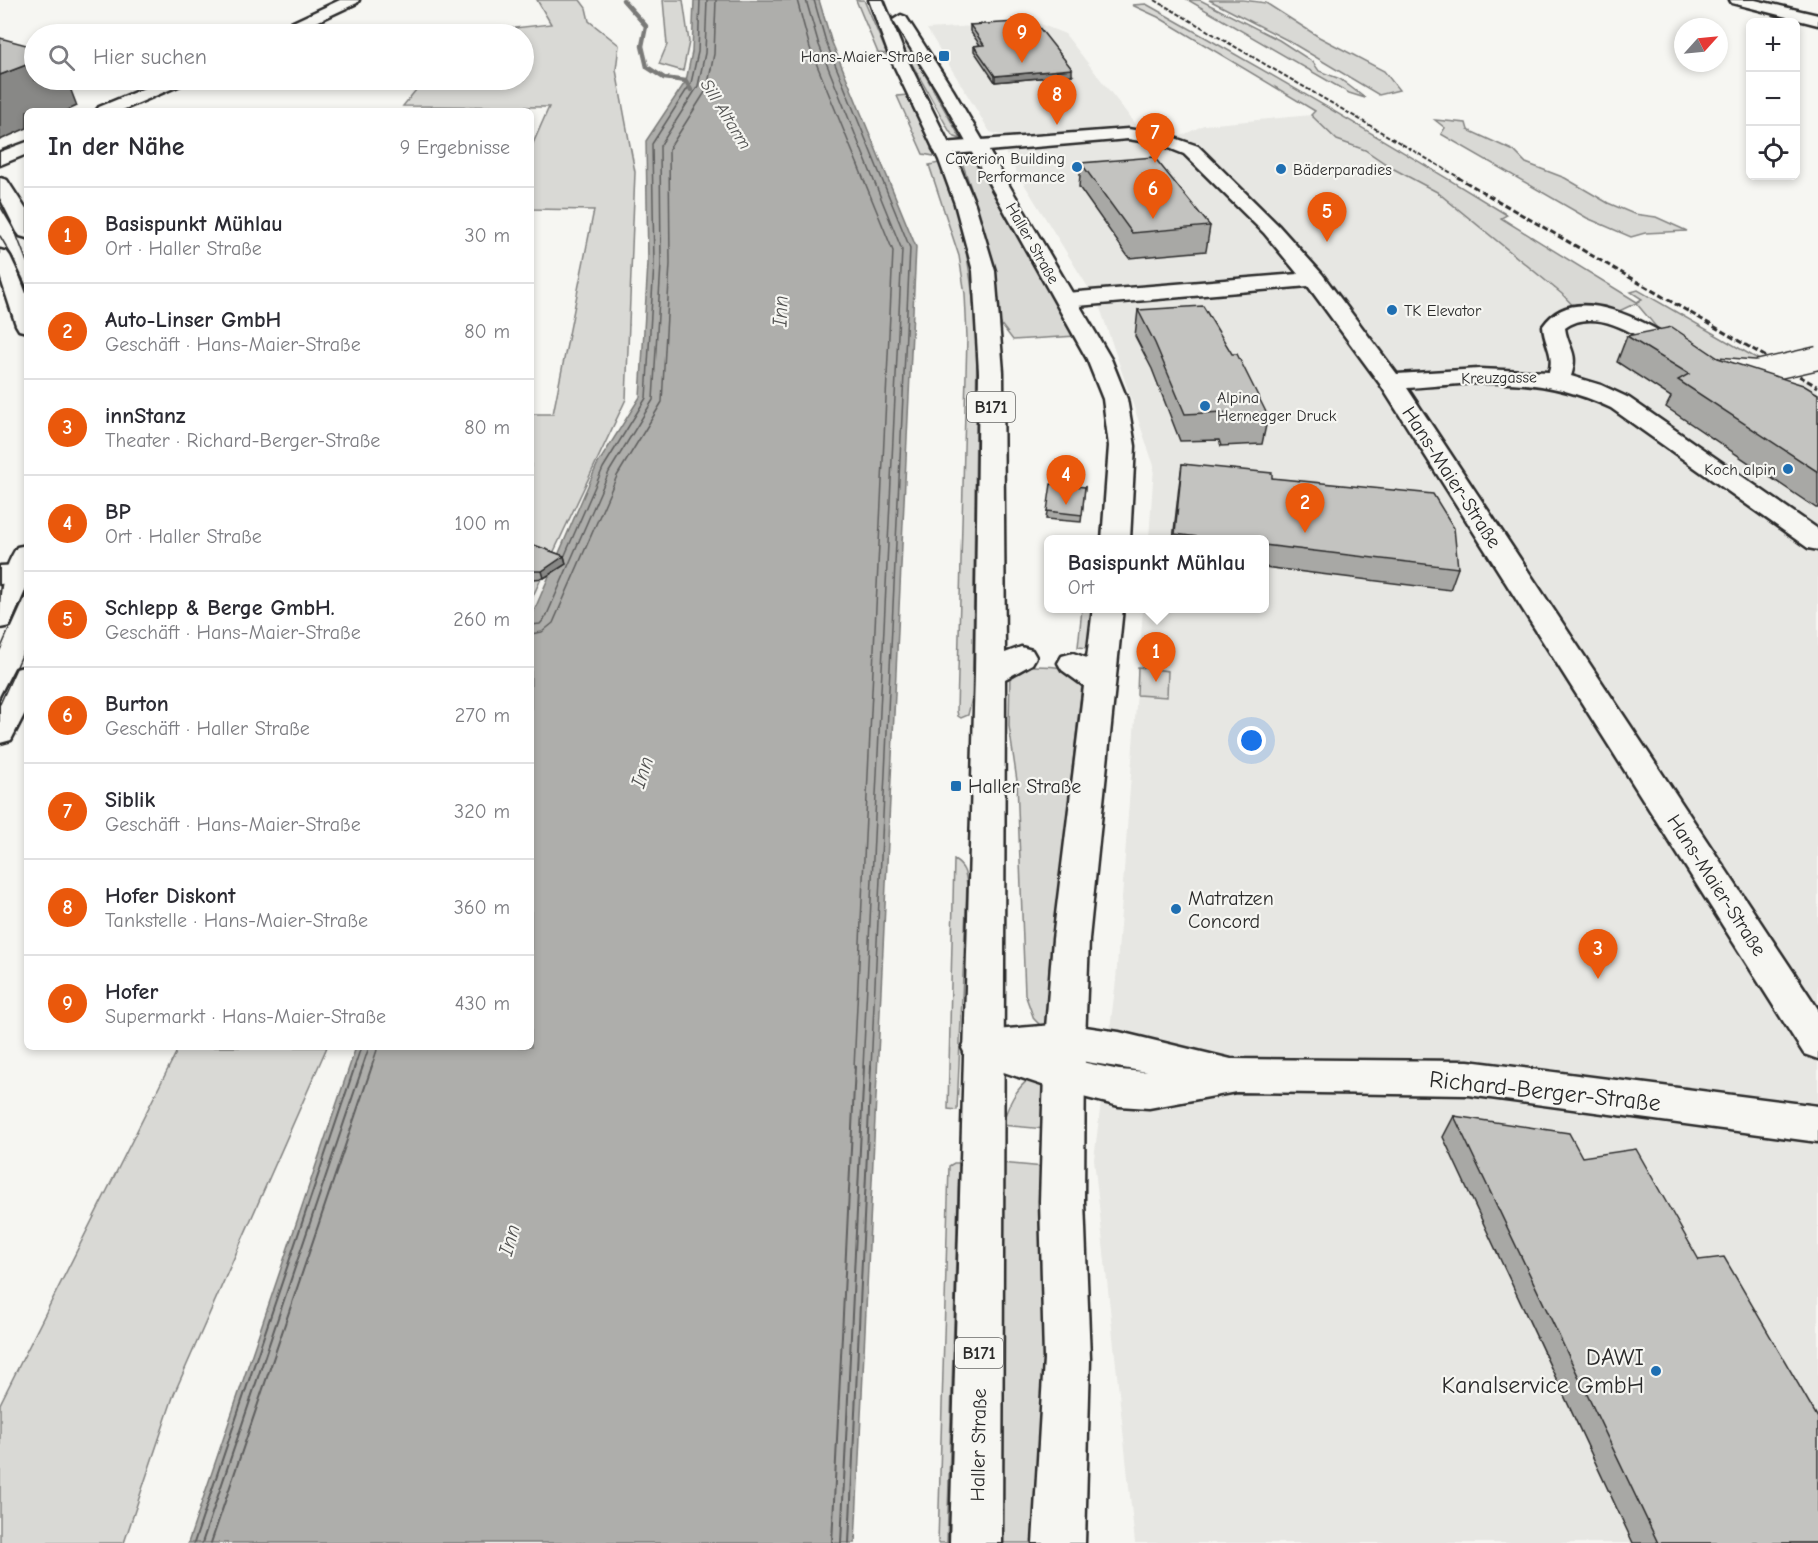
<!DOCTYPE html>
<html lang="de">
<head>
<meta charset="utf-8">
<style>
	:root { --surface:#fff; --page:#f2f2f3; --text:#2b2b33; --muted:#7c7c81; --line:#e1e1e2; --accent:#ea580c }
	body { margin:0; font-family:"Comic Neue",sans-serif; background:var(--page); color:var(--text) }
	.controls { position:absolute; right:18px; top:18px; display:grid; overflow:hidden; border-radius:9px; box-shadow:0 3px 9px #0003 }
	.controls button { width:54px; height:54px; display:grid; place-items:center; padding:0; border:0; border-bottom:2px solid var(--line); background:var(--surface); color:var(--text); font:30px sans-serif }
	.compass { position:absolute; left:1674px; top:18px; width:54px; height:54px; border-radius:50%; background:var(--surface); box-shadow:0 3px 9px #0003; rotate:63deg }
	.you { position:absolute; left:1252px; top:741px; width:21px; height:21px; margin:-15px; border:4px solid #fff; border-radius:50%; background:#1a73e8; box-shadow:0 0 0 9px #1a73e833 }
	.badge { display:grid; place-items:center; width:39px; height:39px; border-radius:50%; background:var(--accent); color:#fff; font-size:20px; font-weight:700 }
	.pin { position:absolute; translate:-50% -50px; filter:drop-shadow(0 2px 3px #0008) }
	.pin::after { content:''; position:absolute; top:32px; width:21px; height:18px; background:inherit; clip-path:polygon(0 0,100% 0,50% 100%) }
	.popup { position:absolute; left:1044px; top:535px; width:225px; height:78px; box-sizing:border-box; display:grid; place-content:center; border-radius:9px; background:var(--surface); filter:drop-shadow(0 2px 4px #0005); font-size:20px; white-space:nowrap; color:var(--muted) }
	.popup b { font-size:22px; color:var(--text) }
	.popup::after { content:''; position:absolute; left:50%; top:100%; margin-left:-12px; border:12px solid transparent; border-top-color:var(--surface) }
	.list { margin:0; padding:0; list-style:none }
	h2 { display:flex; justify-content:space-between; align-items:center; height:78px; margin:0; padding:0 24px; font-size:26px }
	h2 small { font-size:20px; font-weight:400; color:var(--muted) }
	.list li { display:grid; grid-template-columns:39px 1fr auto; gap:18px; align-items:center; box-sizing:border-box; height:96px; padding:0 24px; border-top:2px solid var(--line) }
	.list b { display:block; font-size:22px; white-space:nowrap }
	.list p { margin:0; font-size:20px; white-space:nowrap; color:var(--muted) }
	.list em { font-size:20px; font-style:normal; color:var(--muted) }
	.icon { flex:none; width:33px; height:33px; fill:none; stroke:currentColor; stroke-width:2; stroke-linecap:round; stroke-linejoin:round }
	.map { position:relative; flex:none; width:1818px; height:1543px; overflow:hidden }
	.search { position:absolute; background:var(--surface); box-shadow:0 3px 9px #0003; left:24px; top:24px; width:510px; height:66px; display:flex; align-items:center; gap:15px; box-sizing:border-box; padding:0 21px; border-radius:33px; color:var(--muted); font-size:22px }
	.panel { position:absolute; background:var(--surface); box-shadow:0 3px 9px #0003; left:24px; top:108px; width:510px; height:942px; border-radius:9px }
	.map>svg:first-child { display:block }
	.built { fill:#e7e7e3 }
	.green { fill:#d9d9d5; stroke:#828280; stroke-width:1.5 }
	.water { fill:#aeaeab; stroke:#7a7a78; stroke-width:1.5 }
	.lines { fill:none; stroke-linecap:round; stroke-linejoin:round }
	.shore-far1 { stroke:#5f5f5e; stroke-width:1.5 }
	.shore { stroke:#5f5f5e; stroke-width:2 }
	.stream { stroke:#7a7a78; stroke-width:4.5 }
	.minor-casing { stroke:#2b2b2b; stroke-width:5 }
	.tertiary-casing { stroke:#2b2b2b; stroke-width:5 }
	.secondary-casing { stroke:#2b2b2b; stroke-width:5 }
	.primary-casing { stroke:#2b2b2b; stroke-width:5 }
	.minor { fill:#f6f6f2; fill-rule:evenodd }
	.tertiary { fill:#f6f6f2; fill-rule:evenodd }
	.secondary { fill:#f6f6f2; fill-rule:evenodd }
	.primary { fill:#f6f6f2; fill-rule:evenodd }
	.tram { stroke:#2b2b2b; stroke-width:1.5 }
	.rail-far1 { stroke:#2b2b2b; stroke-width:2; stroke-dasharray:4.5 2; stroke-linecap:butt }
	.rail { stroke:#2b2b2b; stroke-width:3; stroke-dasharray:6 3; stroke-linecap:butt }
	.minor-bridge-casing { stroke:#2b2b2b; stroke-width:25; stroke-linecap:butt }
	.minor-bridge { stroke:#f6f6f2; stroke-width:22 }
	.wall { fill:#a8a8a5; stroke:#2b2b2b; stroke-width:1.5 }
	.shaded-wall { fill:#888886; stroke:#2b2b2b; stroke-width:1.5 }
	.building { fill:#c3c3c0; stroke:#2b2b2b; stroke-width:1.5 }
	.poi-dot { fill:#1f6fb2; stroke:#f6f6f2; stroke-width:2 }
	.labels { text-anchor:middle; stroke-width:4.5; stroke-linejoin:round; paint-order:stroke }
	.far-poi-label { font-size:16px; fill:#2b2b2b; stroke:#f6f6f2; text-anchor:end }
	.far-street-label { font-size:16px; fill:#2b2b2b; stroke:#f6f6f2 }
	.far-water-label { font-size:18px; font-style:italic; fill:#525251; stroke:#f6f6f2 }
	.shield { fill:#f6f6f2; stroke:#686867; stroke-width:1.5 }
	.shield-label { font-size:18px; font-weight:bold; fill:#2b2b2b }
	.street-label { font-size:20px; fill:#2b2b2b; stroke:#f6f6f2 }
	.poi-label { font-size:20px; fill:#2b2b2b; stroke:#f6f6f2; text-anchor:start }
	.water-label { font-size:21px; font-style:italic; fill:#525251; stroke:#f6f6f2 }
	.near-street-label { font-size:24px; fill:#2b2b2b; stroke:#f6f6f2 }
	.near-poi-label { font-size:24px; fill:#2b2b2b; stroke:#f6f6f2; text-anchor:end }
</style>
</head>
<body>
<div class="map">
<svg width="1818" height="1543" viewBox="0 0 1818 1543">
	<rect width="100%" height="100%" fill="#f6f6f2"/>
	<filter id="ink" filterUnits="userSpaceOnUse"><feTurbulence type="fractalNoise" baseFrequency=".0167" numOctaves="2"/><feDisplacementMap in="SourceGraphic" scale="12" xChannelSelector="R" yChannelSelector="G"/><feConvolveMatrix kernelMatrix="1 2 1 2 8 2 1 2 1" color-interpolation-filters="sRGB"/></filter>
	<g filter="url(#ink)">
		<g class="built">
			<path d="M 1035,22 L 1065,34 L 1137,126 L 1003,136 L 990,132 L 927,29 Z"/>
			<path d="M 1311,115 L 1349,146 L 1365,150 L 1392,168 L 1437,192 L 1562,294 L 1581,314 L 1596,324 L 1628,330 L 1757,387 L 1806,380 L 1818,390 L 1818,1543 L 1135,1543 L 1094,1159 L 1116,980 L 1143,609 L 1264,608 L 1264,540 L 1149,539 L 1154,466 L 1099,305 L 1005,153 L 1013,149 L 1181,136 L 1204,125 Z"/>
		</g>
		<g class="green">
			<path d="M 537,0 L 580,0 L 586,8 L 589,21 L 619,45 L 616,70 L 635,172 L 626,399 L 531,600 L 531,414 L 553,414 L 594,210 L 531,209 L 531,148 L 549,107 L 403,106 L 424,80 L 524,80 L 524,34 L 461,34 L 551,24 Z"/>
			<path d="M 663,0 L 683,0 L 689,42 L 683,71 L 659,64 L 667,45 Z"/>
			<path d="M 856,0 L 864,0 L 887,54 L 878,53 Z"/>
			<path d="M 880,0 L 883,0 L 961,139 L 955,137 L 950,132 L 906,53 Z"/>
			<path d="M 1188,0 L 1200,0 L 1279,40 L 1313,62 L 1319,71 L 1340,79 L 1365,98 L 1349,93 Z"/>
			<path d="M 1209,0 L 1243,0 L 1266,3 L 1319,37 L 1384,71 L 1399,90 L 1379,95 L 1287,40 Z"/>
			<path d="M 1146,4 C 1268,72 1388,142 1507,215 L 1501,218 L 1637,302 L 1642,299 L 1631,292 L 1638,290 L 1763,362 L 1721,359 L 1686,346 L 1657,328 L 1636,303 L 1609,316 L 1581,314 L 1562,294 L 1437,192 L 1392,168 L 1365,150 L 1337,140 L 1311,115 L 1315,111 L 1158,17 L 1132,5 Z"/>
			<path d="M 908,95 L 934,154 L 934,156 L 923,154 L 897,96 Z"/>
			<path d="M 1435,120 L 1466,123 L 1468,130 L 1514,151 L 1526,163 L 1565,178 L 1608,203 L 1634,214 L 1656,217 L 1687,231 L 1645,233 L 1631,237 L 1587,218 L 1441,134 L 1445,128 Z"/>
			<path d="M 974,161 L 1076,336 L 1013,340 L 1000,323 L 994,272 L 976,203 L 962,162 Z"/>
			<path d="M 939,163 C 965,225 972,276 977,342 L 973,654 L 972,698 L 968,715 L 961,718 L 958,716 L 957,711 L 967,337 L 965,294 L 959,256 L 929,165 Z"/>
			<path d="M 1082,609 L 1093,609 L 1088,648 L 1078,647 Z"/>
			<path d="M 1031,666 C 1049,666 1076,665 1082,685 L 1049,970 L 1047,1026 L 1042,1027 L 1034,1019 L 1025,994 L 1017,781 L 1009,726 L 1010,672 L 1020,667 Z"/>
			<path d="M 1138,667 L 1168,671 L 1167,697 L 1137,695 Z"/>
			<path d="M 954,860 C 964,866 966,873 967,885 L 957,1110 L 948,1109 Z"/>
			<path d="M 179,1047 L 327,1047 L 174,1394 L 124,1543 L 0,1543 L 0,1404 Z"/>
			<path d="M 1032,1077 L 1045,1084 L 1045,1129 L 1002,1125 C 1008,1106 1015,1088 1032,1077 Z"/>
			<path d="M 954,1163 L 959,1163 L 947,1543 L 938,1543 L 949,1166 Z"/>
			<path d="M 1001,1163 L 1044,1167 C 1043,1292 1045,1418 1035,1543 L 999,1543 Z"/>
		</g>
		<path class="water" d="M 694,0 L 819,0 L 831,40 L 916,247 L 855,1543 L 188,1543 L 356,1047 L 531,1047 L 531,618 L 597,465 L 640,397 L 648,263 L 646,141 L 686,81 L 692,52 Z"/>
		<g class="lines">
			<g class="shore-far1">
				<path d="M 797,0 L 810,48 L 893,251 L 854,1068"/>
				<path d="M 806,0 L 819,45 L 902,250 L 863,1068"/>
				<path d="M 814,0 L 826,42 L 910,248 L 871,1068"/>
				<path d="M 565,555 L 603,468 L 646,398 L 654,264 L 652,144 L 691,83 L 698,52 L 700,0"/>
				<path d="M 531,625 L 540,624 L 546,617 L 609,472 L 653,400 L 661,264 L 660,146 L 698,86 L 705,53 L 707,0"/>
				<path d="M 531,634 L 542,632 L 553,623 L 617,476 L 662,402 L 670,264 L 669,149 L 707,89 L 714,54 L 716,0"/>
				<path d="M 354,1068 L 361,1047"/>
				<path d="M 362,1068 L 369,1047"/>
				<path d="M 371,1068 L 378,1047"/>
			</g>
			<g class="shore">
				<path d="M 194,1543 L 355,1066"/>
				<path d="M 202,1543 L 363,1066"/>
				<path d="M 211,1543 L 372,1066"/>
				<path d="M 832,1543 L 855,1066"/>
				<path d="M 841,1543 L 864,1066"/>
				<path d="M 849,1543 L 871,1066"/>
			</g>
			<path class="stream" d="M 623,0 L 646,26 L 642,46 L 647,67 L 664,78 L 686,81 L 691,90"/>
			<defs>
				<g id="minor">
					<path d="M 340,0 L 359,0 L 357,3 L 291,34 L 272,34 L 274,31 Z"/>
					<path d="M 164,80 L 185,80 L 183,84 L 120,111 L 96,111 L 99,107 Z"/>
					<path d="M 1128,129 L 1166,135 L 1198,146 L 1278,225 L 1322,274 L 1397,374 L 1479,369 L 1549,372 C 1555,354 1544,344 1543,326 C 1577,276 1658,330 1694,351 L 1698,356 L 1694,361 L 1686,363 L 1678,361 C 1648,343 1599,303 1565,328 C 1568,349 1579,352 1571,376 L 1601,385 L 1629,398 L 1818,529 L 1818,550 L 1808,548 L 1611,408 C 1539,374 1484,382 1407,388 L 1818,1009 L 1818,1059 L 1804,1054 L 1380,384 L 1308,286 L 1066,307 L 1058,305 L 1055,300 L 1058,295 L 1066,293 L 1298,274 L 1264,233 L 1184,154 L 1159,144 L 1128,139 L 942,155 L 936,153 L 933,149 L 936,145 L 942,143 Z"/>
					<path d="M 27,142 L 27,154 L 0,165 L 0,152 Z"/>
					<path d="M 19,565 L 27,567 L 27,581 L 0,584 L 0,566 Z"/>
					<path d="M 1065,1024 L 1119,1032 L 1231,1059 L 1468,1061 L 1818,1106 L 1818,1142 L 1468,1095 L 1236,1092 L 1149,1108 L 1119,1106 L 1063,1092 L 968,1060 L 962,1048 L 968,1036 C 978,1033 986,1034 996,1030 ZM 1063,1058 L 1147,1072 L 1119,1070 Z"/>
				</g>
				<g id="tertiary">
					<path d="M 0,178 L 7,180 L 27,211 L 27,238 L 20,236 L 17,232 L 0,198 Z"/>
					<path d="M 0,250 L 7,252 L 10,256 L 27,292 L 27,332 L 19,330 L 16,325 L 0,276 Z"/>
					<path d="M 27,545 L 27,588 L 10,626 L 0,628 C 0,597 0,574 17,547 Z"/>
					<path d="M 27,666 L 27,709 L 11,740 L 0,743 L 0,700 L 16,669 Z"/>
				</g>
				<path id="secondary" d="M 1730,0 L 1755,0 L 1818,15 L 1818,25 L 1732,3 Z"/>
				<g id="primary">
					<path d="M 869,0 L 883,0 L 905,55 L 957,160 L 975,204 L 995,271 L 1003,372 L 1005,653 L 1021,647 L 1032,650 L 1036,657 L 1032,664 L 1005,679 L 1002,1543 L 950,1543 L 975,674 L 979,372 L 973,271 L 955,204 L 939,160 L 889,55 Z"/>
					<path d="M 901,15 L 906,17 L 953,90 L 1111,359 L 1127,399 L 1135,446 L 1130,540 L 1102,540 L 1109,446 L 1103,399 L 1087,359 L 937,90 L 893,20 Z"/>
					<path d="M 1093,608 L 1123,608 L 1089,939 L 1085,1041 L 1084,1201 L 1090,1359 L 1085,1543 L 1033,1543 L 1044,1359 L 1040,1201 L 1045,1041 L 1053,939 L 1084,686 L 1062,670 L 1058,663 L 1062,656 L 1073,653 L 1087,658 Z"/>
				</g>
			</defs>
			<use href="#minor" class="minor-casing"/>
			<use href="#tertiary" class="tertiary-casing"/>
			<use href="#secondary" class="secondary-casing"/>
			<use href="#primary" class="primary-casing"/>
			<use href="#minor" class="minor"/>
			<use href="#tertiary" class="tertiary"/>
			<use href="#secondary" class="secondary"/>
			<use href="#primary" class="primary"/>
			<g class="tram">
				<path d="M 0,206 L 15,231 L 27,262"/>
				<path d="M 0,236 L 13,258 L 27,294"/>
				<path d="M 0,650 L 27,588"/>
				<path d="M 0,704 L 27,644"/>
			</g>
			<path class="rail-far1" d="M 1155,0 L 1460,178"/>
			<path class="rail" d="M 1457,177 L 1818,387"/>
			<defs>
				<path id="minor-bridge" d="M 1720,369 L 1757,372 L 1818,358"/>
			</defs>
			<use href="#minor-bridge" class="minor-bridge-casing"/>
			<use href="#minor-bridge" class="minor-bridge"/>
		</g>
		<g class="wall">
			<path d="M 970,25 L 1072,75 L 995,82 L 974,51 L 974,46 L 980,45 L 970,31 Z"/>
			<path d="M 1081,163 L 1210,226 L 1206,251 L 1129,258 L 1079,187 Z"/>
			<path d="M 1138,310 L 1268,416 L 1262,444 L 1221,446 L 1219,440 L 1180,441 L 1152,369 L 1135,336 Z"/>
			<path d="M 1627,336 L 1718,358 L 1818,394 L 1818,508 L 1816,508 L 1666,407 L 1671,397 L 1617,362 Z"/>
			<path d="M 1182,464 L 1272,478 L 1458,568 L 1450,590 L 1264,567 L 1264,540 L 1173,540 L 1179,486 Z"/>
			<path d="M 1085,487 L 1081,522 L 1046,519 L 1047,511 Z"/>
			<path d="M 531,544 L 564,556 L 566,564 L 544,578 L 534,579 L 531,577 Z"/>
			<path d="M 1454,1116 L 1582,1157 L 1818,1543 L 1633,1543 L 1443,1137 Z"/>
		</g>
		<g class="shaded-wall">
			<path d="M 34,62 L 34,80 L 67,80 L 77,106 L 66,111 L 27,111 L 27,128 L 0,140 L 0,75 Z"/>
			<path d="M 1072,69 L 1072,75 L 995,82 L 995,76 Z"/>
			<path d="M 564,556 L 566,564 L 544,578 L 542,571 Z"/>
		</g>
		<g class="building">
			<path d="M 1034,21 L 1072,69 L 995,76 L 974,46 L 984,45 L 970,25 Z"/>
			<path d="M 0,38 L 34,47 L 34,62 L 0,75 Z"/>
			<path d="M 1154,157 L 1210,226 L 1132,233 L 1081,163 Z"/>
			<path d="M 1203,306 L 1232,354 L 1237,354 L 1268,416 L 1226,418 L 1224,412 L 1185,414 L 1155,343 L 1138,310 Z"/>
			<path d="M 1672,327 L 1718,358 L 1803,385 L 1818,394 L 1818,472 L 1678,380 L 1689,374 L 1627,336 Z"/>
			<path d="M 1182,464 L 1272,473 L 1272,478 L 1433,494 L 1454,528 L 1458,568 L 1264,545 L 1264,540 L 1221,540 L 1175,534 Z"/>
			<path d="M 1051,484 L 1085,487 L 1082,515 L 1047,511 Z"/>
			<path d="M 531,544 L 564,556 L 542,571 L 531,571 Z"/>
			<path d="M 1454,1116 L 1569,1133 L 1582,1157 L 1636,1149 L 1699,1260 L 1724,1257 L 1818,1418 L 1818,1543 L 1658,1543 Z"/>
		</g>
	</g>
	<g class="poi-dot">
		<rect x="938" y="50" width="12" height="12" rx="3"/>
		<circle cx="1077" cy="167" r="6"/>
		<circle cx="1281" cy="169" r="6"/>
		<circle cx="1392" cy="310" r="6"/>
		<circle cx="1205" cy="406" r="6"/>
		<circle cx="1788" cy="469" r="6"/>
		<rect x="950" y="780" width="12" height="12" rx="3"/>
		<circle cx="1176" cy="909" r="6"/>
		<circle cx="1656" cy="1371" r="6"/>
	</g>
	<g class="labels">
		<g class="far-poi-label">
			<text x="932" y="62">Hans-Maier-Straße</text>
			<text x="1065" y="164">Caverion Building<tspan x="1065" dy="18">Performance</tspan></text>
			<text x="1293" y="175" text-anchor="start">Bäderparadies</text>
			<text x="1404" y="316" text-anchor="start">TK Elevator</text>
			<text x="1217" y="403" text-anchor="start">Alpina<tspan x="1217" dy="18">Hernegger Druck</tspan></text>
			<text x="1776" y="475">Koch alpin</text>
		</g>
		<g class="far-street-label">
			<text transform="translate(1033 243) rotate(60)" y="6">Haller Straße</text>
			<text transform="translate(1499 377) rotate(-1)" y="6">Kreuzgasse</text>
		</g>
		<g class="far-water-label">
			<text transform="translate(726 114) rotate(58)" y="6">Sill Altarm</text>
		</g>
		<g class="shield">
			<rect x="967" y="392" width="48" height="30" rx="4.5"/>
			<rect x="955" y="1338" width="48" height="30" rx="4.5"/>
		</g>
		<g class="shield-label">
			<text x="991" y="413">B171</text>
			<text x="979" y="1359">B171</text>
		</g>
		<g class="street-label">
			<text transform="translate(1452 477) rotate(57)" y="7">Hans-Maier-Straße</text>
			<text transform="translate(1717 885) rotate(57)" y="7">Hans-Maier-Straße</text>
			<text transform="translate(978 1445) rotate(-89)" y="7">Haller Straße</text>
		</g>
		<g class="poi-label">
			<text x="968" y="793">Haller Straße</text>
			<text x="1188" y="905">Matratzen<tspan x="1188" dy="23">Concord</tspan></text>
		</g>
		<g class="water-label">
			<text transform="translate(780 311) rotate(-88)" y="7">Inn</text>
			<text transform="translate(642 772) rotate(-72)" y="7">Inn</text>
			<text transform="translate(509 1240) rotate(-74)" y="7">Inn</text>
		</g>
		<g class="near-street-label">
			<text transform="translate(1545 1091) rotate(6)" y="8">Richard-Berger-Straße</text>
		</g>
		<g class="near-poi-label">
			<text x="1644" y="1365">DAWI<tspan x="1644" dy="28">Kanalservice GmbH</tspan></text>
		</g>
	</g>
</svg>
<div class="controls">
<button>+</button>
<button>−</button>
<button><svg class="icon" aria-label="locate" viewBox="0 0 24 24"><circle cx="12" cy="12" r="6"/><path d="M12 2v4M12 18v4M2 12h4M18 12h4"/></svg></button>
</div>
<svg class="compass" viewBox="-18 -18 36 36"><path d="M0-13l5 13h-10z" fill="#e53935"/><path d="M0 13l5-13h-10z" fill="#7c7c81"/></svg>
<div class="you"></div>
<div class="pin badge" style="left:1156px;top:682px">1</div>
<div class="popup"><b>Basispunkt Mühlau</b>Ort</div>
<div class="pin badge" style="left:1305px;top:533px">2</div>
<div class="pin badge" style="left:1598px;top:979px">3</div>
<div class="pin badge" style="left:1066px;top:505px">4</div>
<div class="pin badge" style="left:1327px;top:242px">5</div>
<div class="pin badge" style="left:1153px;top:219px">6</div>
<div class="pin badge" style="left:1155px;top:163px">7</div>
<div class="pin badge" style="left:1057px;top:125px">8</div>
<div class="pin badge" style="left:1022px;top:63px">9</div>
<div class="search"><svg class="icon" aria-label="search" viewBox="0 0 24 24"><circle cx="10" cy="10" r="6"/><path d="M15 15l6 6"/></svg>Hier suchen</div>
<section class="panel">
<h2>In der Nähe<small>9 Ergebnisse</small></h2>
<ul class="list">
<li><span class="badge">1</span><div><b>Basispunkt Mühlau</b><p>Ort · Haller Straße</p></div><em>30 m</em></li>
<li><span class="badge">2</span><div><b>Auto-Linser GmbH</b><p>Geschäft · Hans-Maier-Straße</p></div><em>80 m</em></li>
<li><span class="badge">3</span><div><b>innStanz</b><p>Theater · Richard-Berger-Straße</p></div><em>80 m</em></li>
<li><span class="badge">4</span><div><b>BP</b><p>Ort · Haller Straße</p></div><em>100 m</em></li>
<li><span class="badge">5</span><div><b>Schlepp &amp; Berge GmbH.</b><p>Geschäft · Hans-Maier-Straße</p></div><em>260 m</em></li>
<li><span class="badge">6</span><div><b>Burton</b><p>Geschäft · Haller Straße</p></div><em>270 m</em></li>
<li><span class="badge">7</span><div><b>Siblik</b><p>Geschäft · Hans-Maier-Straße</p></div><em>320 m</em></li>
<li><span class="badge">8</span><div><b>Hofer Diskont</b><p>Tankstelle · Hans-Maier-Straße</p></div><em>360 m</em></li>
<li><span class="badge">9</span><div><b>Hofer</b><p>Supermarkt · Hans-Maier-Straße</p></div><em>430 m</em></li>
</ul>
</section>
</div>
</body>
</html>
